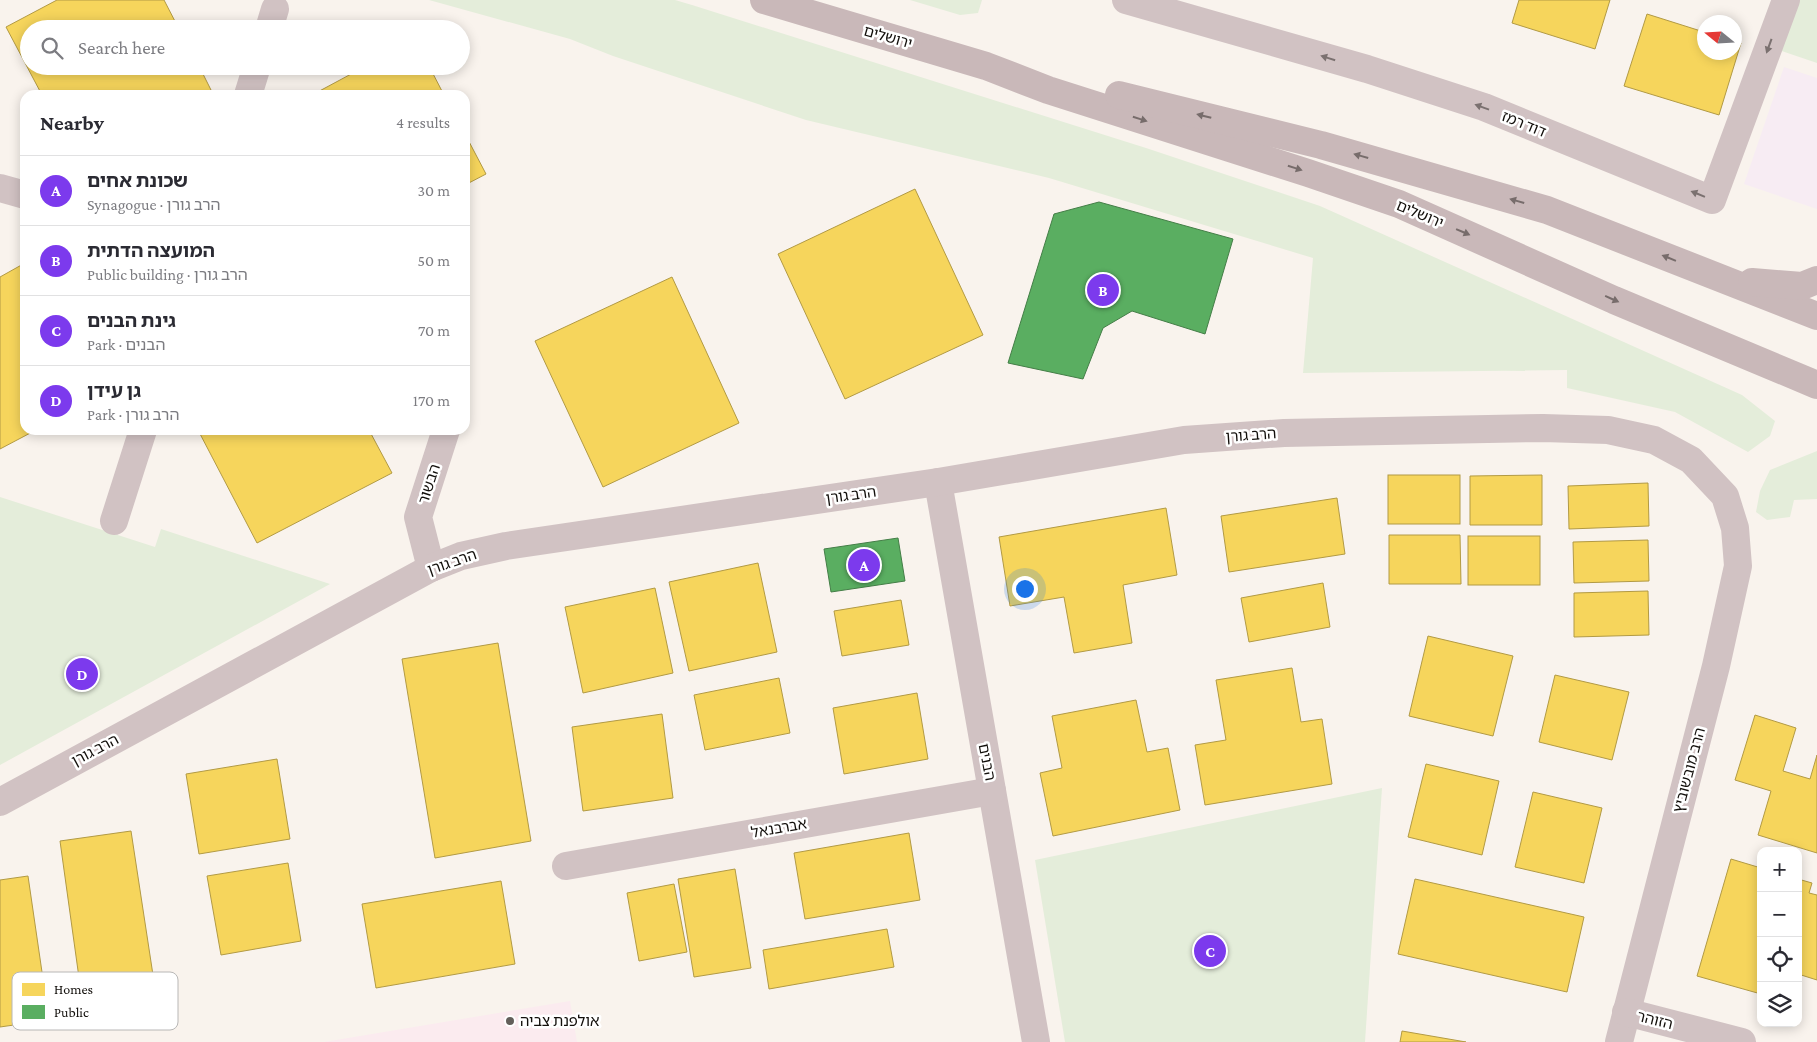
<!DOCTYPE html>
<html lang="en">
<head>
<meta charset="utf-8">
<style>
	:root { --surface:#fff; --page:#f7f7f7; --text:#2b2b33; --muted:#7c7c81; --line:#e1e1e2; --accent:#7c3aed }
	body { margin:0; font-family:"Crimson Pro","Noto Sans Hebrew",serif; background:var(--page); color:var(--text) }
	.controls { position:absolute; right:15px; bottom:15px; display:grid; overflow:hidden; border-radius:10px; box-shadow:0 2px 12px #0003 }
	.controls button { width:45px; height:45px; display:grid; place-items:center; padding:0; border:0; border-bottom:1px solid var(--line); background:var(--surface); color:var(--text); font:25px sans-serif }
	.compass { position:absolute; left:1697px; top:15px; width:45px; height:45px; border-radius:50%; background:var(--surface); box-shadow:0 2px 12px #0003; rotate:288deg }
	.you { position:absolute; left:1024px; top:588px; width:18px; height:18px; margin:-12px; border:4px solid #fff; border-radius:50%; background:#1a73e8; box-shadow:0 0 0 8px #1a73e833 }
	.badge { display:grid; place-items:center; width:32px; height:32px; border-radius:50%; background:var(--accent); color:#fff; font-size:16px; font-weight:700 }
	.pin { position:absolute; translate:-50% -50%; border:2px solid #fff; box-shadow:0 1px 5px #0006 }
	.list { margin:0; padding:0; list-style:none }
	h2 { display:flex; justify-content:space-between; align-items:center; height:65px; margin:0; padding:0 20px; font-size:21px }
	h2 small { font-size:16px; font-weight:400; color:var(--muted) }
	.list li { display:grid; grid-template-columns:32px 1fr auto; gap:15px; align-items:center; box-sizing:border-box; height:70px; padding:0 20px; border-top:1px solid var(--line) }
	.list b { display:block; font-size:19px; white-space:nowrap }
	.list p { margin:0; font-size:16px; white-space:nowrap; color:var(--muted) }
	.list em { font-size:16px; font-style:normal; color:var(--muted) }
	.icon { flex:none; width:28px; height:28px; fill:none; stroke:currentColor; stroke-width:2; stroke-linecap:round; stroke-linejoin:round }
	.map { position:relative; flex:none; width:1817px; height:1042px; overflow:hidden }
	.search { position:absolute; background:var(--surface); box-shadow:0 2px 12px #0003; left:20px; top:20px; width:450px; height:55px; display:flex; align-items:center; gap:12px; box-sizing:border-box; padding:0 18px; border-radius:28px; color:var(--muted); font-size:19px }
	.panel { position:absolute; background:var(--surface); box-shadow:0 2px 12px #0003; left:20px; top:90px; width:450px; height:345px; border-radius:15px }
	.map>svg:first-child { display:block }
	.industrial { fill:#f7ecf3 }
	.education { fill:#fbebef }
	.green { fill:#e4edda }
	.homes { fill:#f6d55c; stroke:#b29a44 }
	.public { fill:#5aae61; stroke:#447e47 }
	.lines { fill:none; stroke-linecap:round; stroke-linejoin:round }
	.street { stroke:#d1c2c3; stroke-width:28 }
	.secondary { stroke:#c9b8b9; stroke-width:28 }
	.oneway { fill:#7b7170 }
	.oneway2 { fill:#776c6b }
	.poi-dot { fill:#635f5a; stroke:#fff; stroke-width:2 }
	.labels { text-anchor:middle; stroke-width:5; stroke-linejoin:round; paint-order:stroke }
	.street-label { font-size:15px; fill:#120f0b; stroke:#fff }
	.poi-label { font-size:15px; fill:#120f0b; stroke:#fff; text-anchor:start }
	.key { fill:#fff; stroke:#b8b7b6; stroke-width:1 }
	.key-label { font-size:14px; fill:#120f0b }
</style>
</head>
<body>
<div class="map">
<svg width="1817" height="1042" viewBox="0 0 1817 1042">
	<rect width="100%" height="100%" fill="#f9f3ed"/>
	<path class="industrial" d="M 1784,67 L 1817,78 L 1817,209 L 1744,184 Z"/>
	<path class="education" d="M 570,1001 L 577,1042 L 324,1042 Z"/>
	<g class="green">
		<path d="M 429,0 L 675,0 L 692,5 L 1146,148 L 1320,206 L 1742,395 L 1775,421 L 1770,436 L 1748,452 L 1675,412 L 1567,388 L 1567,370 L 1303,373 L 1313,258 L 1049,178 L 806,120 L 613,56 L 570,39 Z"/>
		<path d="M 910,0 L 982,0 L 978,13 L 960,15 Z"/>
		<path d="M 1788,0 L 1817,0 L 1817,63 L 1773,48 Z"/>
		<path d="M 1817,451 L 1817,499 L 1794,500 L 1790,517 L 1767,520 L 1756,512 L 1760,491 L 1770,470 Z"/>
		<path d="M 0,497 L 155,547 L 161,529 L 330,584 L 0,765 Z"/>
		<path d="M 1382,788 L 1365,1042 L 1065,1042 L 1035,860 Z"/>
	</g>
	<g class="homes">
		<path d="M 57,0 L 164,0 L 179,29 L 29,29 L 29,66 L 199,66 L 211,90 L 201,95 L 42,95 L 6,27 Z"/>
		<path d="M 1519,0 L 1610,0 L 1595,49 L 1512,23 Z"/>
		<path d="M 1647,14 L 1704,32 L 1704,52 L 1734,52 L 1734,41 L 1741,43 L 1719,115 L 1624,86 Z"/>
		<path d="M 366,66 L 429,66 L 444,95 L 312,95 Z"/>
		<path d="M 465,134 L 486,174 L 465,185 Z"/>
		<path d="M 915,189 L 983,335 L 845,399 L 778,254 Z"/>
		<path d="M 25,263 L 25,430 L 36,430 L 0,449 L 0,277 Z"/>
		<path d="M 672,277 L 739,423 L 603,487 L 535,341 Z"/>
		<path d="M 198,430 L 369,430 L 392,473 L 257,543 Z"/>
		<rect x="1388" y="475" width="72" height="49"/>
		<path d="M 1542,475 L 1542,525 L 1470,525 L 1470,476 Z"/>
		<path d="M 1648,483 L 1649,526 L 1569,529 L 1568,486 Z"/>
		<path d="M 1337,498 L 1345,554 L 1229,572 L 1221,516 Z"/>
		<path d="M 1166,508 L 1177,575 L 1123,585 L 1132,643 L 1074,653 L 1064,597 L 1010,606 L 999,537 Z"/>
		<path d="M 1389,535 L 1460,535 L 1461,584 L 1389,584 Z"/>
		<rect x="1468" y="536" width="72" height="49"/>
		<path d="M 1648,540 L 1649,581 L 1574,583 L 1573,542 Z"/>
		<path d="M 758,563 L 777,652 L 689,671 L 669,582 Z"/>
		<path d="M 1323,583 L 1330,627 L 1249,642 L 1241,598 Z"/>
		<path d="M 655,588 L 673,673 L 583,693 L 565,607 Z"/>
		<path d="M 1648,591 L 1649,635 L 1574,637 L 1574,593 Z"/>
		<path d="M 901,600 L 909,645 L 842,656 L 834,611 Z"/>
		<path d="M 1428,636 L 1513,656 L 1493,736 L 1409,716 Z"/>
		<path d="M 498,643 L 531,841 L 435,858 L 402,659 Z"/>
		<path d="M 1292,668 L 1301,722 L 1322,719 L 1332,784 L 1205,805 L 1195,745 L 1226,740 L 1216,680 Z"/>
		<path d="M 1555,675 L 1629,692 L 1612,760 L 1539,742 Z"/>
		<path d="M 779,678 L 790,733 L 705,750 L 694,695 Z"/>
		<path d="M 917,693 L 928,759 L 844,774 L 833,708 Z"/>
		<path d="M 1136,700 L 1147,752 L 1168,748 L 1180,810 L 1053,836 L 1040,773 L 1062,768 L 1052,716 Z"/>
		<path d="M 662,714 L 673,798 L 583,811 L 572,727 Z"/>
		<path d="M 1755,715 L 1796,728 L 1783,771 L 1810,779 L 1817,755 L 1817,853 L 1758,835 L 1771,791 L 1735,780 Z"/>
		<path d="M 277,759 L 290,839 L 199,854 L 186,774 Z"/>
		<path d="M 1426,764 L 1499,781 L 1482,855 L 1408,837 Z"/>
		<path d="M 1533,792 L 1602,808 L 1584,883 L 1515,867 Z"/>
		<path d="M 131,831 L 153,975 L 80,985 L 60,841 Z"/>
		<path d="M 909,833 L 920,900 L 805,919 L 794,853 Z"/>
		<path d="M 1731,859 L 1761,868 L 1761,994 L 1697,976 Z"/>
		<path d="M 288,863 L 301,941 L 221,955 L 207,876 Z"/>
		<path d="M 735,869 L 751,968 L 694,977 L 678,879 Z"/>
		<path d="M 28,876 L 49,1020 L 0,1027 L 0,880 Z"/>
		<path d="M 1415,879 L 1584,917 L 1567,992 L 1398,954 Z"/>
		<path d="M 1798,879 L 1812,883 L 1809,893 L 1817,895 L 1817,980 L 1798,974 Z"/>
		<path d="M 501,881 L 515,964 L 376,988 L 362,904 Z"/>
		<path d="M 674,884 L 687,952 L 639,961 L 627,893 Z"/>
		<path d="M 887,929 L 894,967 L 769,989 L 763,950 Z"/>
		<path d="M 1402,1031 L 1466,1042 L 1400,1042 Z"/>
	</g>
	<g class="public">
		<path d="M 1099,202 L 1233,239 L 1205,334 L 1132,311 L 1103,328 L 1083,379 L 1008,363 L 1054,214 Z"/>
		<path d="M 898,538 L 905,581 L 831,592 L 824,549 Z"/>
	</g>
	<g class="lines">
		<g class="street">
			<path d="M 1126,0 L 1367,69 L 1484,107 L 1712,200 L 1786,0"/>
			<path d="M 269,29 L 275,9"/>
			<path d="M 248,95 L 257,66"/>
			<path d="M 0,188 L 25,195"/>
			<path d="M 938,482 L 1036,1042"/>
			<path d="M 114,521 L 143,430"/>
			<path d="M 431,568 L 418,517 L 446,430"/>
			<path d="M 0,802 L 431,568 L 461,556 L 506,546 L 938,482 L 1184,440 L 1284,433 L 1543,428 L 1608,430 L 1654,440 L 1691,460 L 1725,496 L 1735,528 L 1738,566 L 1716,666 L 1619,1042"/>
			<path d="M 566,866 L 992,791"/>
			<path d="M 1626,1012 L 1742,1042"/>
		</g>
		<g class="secondary">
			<path d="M 764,0 L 986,66 L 1048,90 L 1308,173 L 1399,204 L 1614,300 L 1817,385"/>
			<path d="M 1119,95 L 1321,145 L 1547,210 L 1817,316"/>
			<path d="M 1752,282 L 1802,286 L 1817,280"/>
		</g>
	</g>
	<defs><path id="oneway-solid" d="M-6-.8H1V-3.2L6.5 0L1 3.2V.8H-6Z" transform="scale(1.25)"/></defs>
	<g class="oneway">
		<use href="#oneway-solid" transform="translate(1769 46) rotate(110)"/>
		<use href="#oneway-solid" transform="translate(1328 58) rotate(-163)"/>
		<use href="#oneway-solid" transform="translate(1482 107) rotate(-160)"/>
		<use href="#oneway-solid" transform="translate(1698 194) rotate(-158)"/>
	</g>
	<g class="oneway2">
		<use href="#oneway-solid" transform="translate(1204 116) rotate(-166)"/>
		<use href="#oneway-solid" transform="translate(1140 119) rotate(18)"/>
		<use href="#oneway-solid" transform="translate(1361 156) rotate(-164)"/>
		<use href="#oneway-solid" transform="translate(1295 168) rotate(18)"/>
		<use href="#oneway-solid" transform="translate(1517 201) rotate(-164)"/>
		<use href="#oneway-solid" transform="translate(1463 232) rotate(23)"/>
		<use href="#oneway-solid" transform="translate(1669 258) rotate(-158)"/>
		<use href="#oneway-solid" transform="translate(1612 299) rotate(24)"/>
	</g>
	<circle class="poi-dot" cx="510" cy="1021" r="5"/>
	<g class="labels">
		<g class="street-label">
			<text transform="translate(888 37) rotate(16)" y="5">ירושלים</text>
			<text transform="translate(1524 124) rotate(22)" y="5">דוד רמז</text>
			<text transform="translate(1420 214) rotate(23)" y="5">ירושלים</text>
			<text transform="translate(1251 435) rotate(-4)" y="5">הרב גורן</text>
			<text transform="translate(429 484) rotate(-72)" y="5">הבשור</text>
			<text transform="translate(851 495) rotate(-8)" y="5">הרב גורן</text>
			<text transform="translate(452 562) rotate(-19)" y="5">הרב גורן</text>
			<text transform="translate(95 750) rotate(-28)" y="5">הרב גורן</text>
			<text transform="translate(987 762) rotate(79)" y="5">הבנים</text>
			<text transform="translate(1689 770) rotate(-75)" y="5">הרב מובשוביץ</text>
			<text transform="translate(779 828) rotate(-10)" y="5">אברבנאל</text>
			<text transform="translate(1655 1020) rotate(14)" y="5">הזוהר</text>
		</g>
		<g class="poi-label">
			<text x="520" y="1026">אולפנת צביה</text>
		</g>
	</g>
	<rect x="12" y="972" width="166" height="58" rx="8" class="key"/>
	<rect x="22" y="983" width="23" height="13" fill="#f6d55c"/>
	<rect x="22" y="1005" width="23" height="14" fill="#5aae61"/>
	<g class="key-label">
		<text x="54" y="994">Homes</text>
		<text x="54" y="1017">Public</text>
	</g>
</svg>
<div class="controls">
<button>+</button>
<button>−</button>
<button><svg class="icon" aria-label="locate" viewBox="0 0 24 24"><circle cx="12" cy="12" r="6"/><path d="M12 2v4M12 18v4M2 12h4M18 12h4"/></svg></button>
<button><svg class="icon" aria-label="layers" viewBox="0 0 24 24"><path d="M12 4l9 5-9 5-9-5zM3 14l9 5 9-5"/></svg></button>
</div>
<svg class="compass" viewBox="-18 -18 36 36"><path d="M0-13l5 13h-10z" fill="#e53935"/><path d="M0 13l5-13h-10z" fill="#7c7c81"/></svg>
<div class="you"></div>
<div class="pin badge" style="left:864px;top:565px">A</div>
<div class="pin badge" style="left:1103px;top:290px">B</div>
<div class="pin badge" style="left:1210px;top:951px">C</div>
<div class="pin badge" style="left:82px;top:674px">D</div>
<div class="search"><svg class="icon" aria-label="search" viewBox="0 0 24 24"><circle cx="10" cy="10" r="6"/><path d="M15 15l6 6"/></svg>Search here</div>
<section class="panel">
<h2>Nearby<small>4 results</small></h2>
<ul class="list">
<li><span class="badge">A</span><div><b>שכונת אחים</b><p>Synagogue · הרב גורן</p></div><em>30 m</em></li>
<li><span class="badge">B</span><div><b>המועצה הדתית</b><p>Public building · הרב גורן</p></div><em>50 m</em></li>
<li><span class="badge">C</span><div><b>גינת הבנים</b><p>Park · הבנים</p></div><em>70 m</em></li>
<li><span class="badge">D</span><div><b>גן עידן</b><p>Park · הרב גורן</p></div><em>170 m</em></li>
</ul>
</section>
</div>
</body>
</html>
